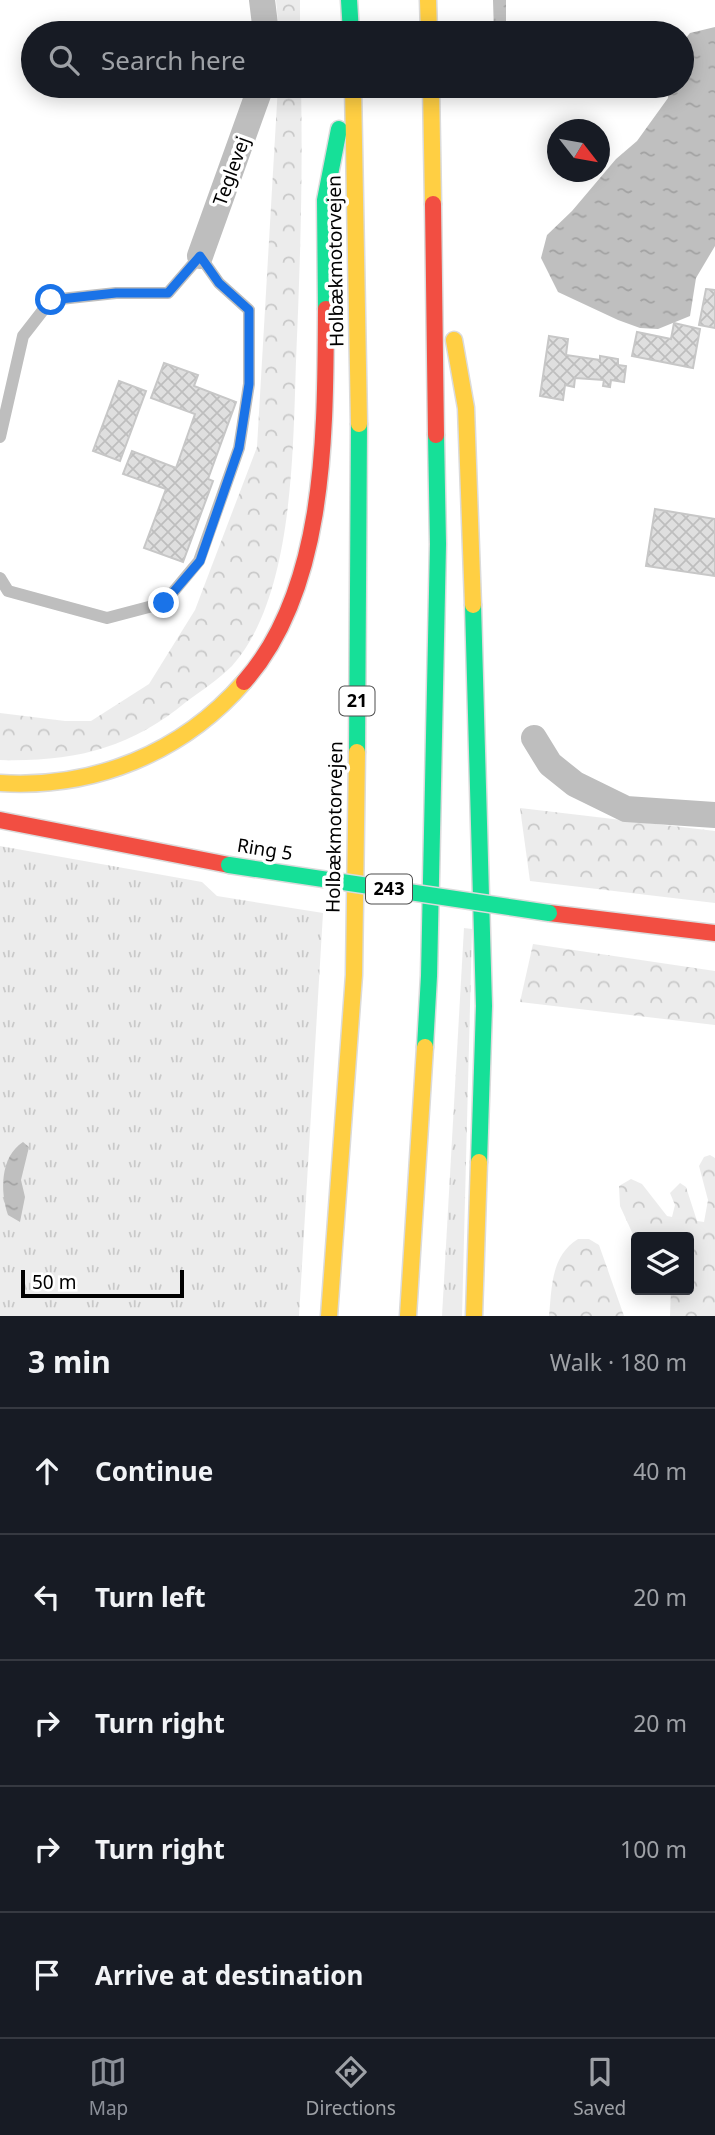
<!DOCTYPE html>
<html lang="en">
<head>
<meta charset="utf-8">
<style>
	:root { --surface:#171b24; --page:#20242c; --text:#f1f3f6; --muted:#9ea1a6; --line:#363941; --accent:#8c9099 }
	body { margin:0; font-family:"Noto Sans",sans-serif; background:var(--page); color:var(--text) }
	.controls { position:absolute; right:21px; bottom:21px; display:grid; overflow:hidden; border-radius:7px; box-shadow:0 4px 18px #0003 }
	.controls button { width:63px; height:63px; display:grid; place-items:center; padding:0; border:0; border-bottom:2px solid var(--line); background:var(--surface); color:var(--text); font:35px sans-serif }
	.compass { position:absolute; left:547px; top:119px; width:63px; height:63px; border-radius:50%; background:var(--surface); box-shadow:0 4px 18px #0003; rotate:121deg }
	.scale { position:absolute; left:21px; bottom:18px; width:163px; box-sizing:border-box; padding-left:7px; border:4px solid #000; border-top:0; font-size:19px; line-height:24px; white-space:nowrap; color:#000; -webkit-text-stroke:5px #fff; paint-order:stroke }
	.stop { position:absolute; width:21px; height:21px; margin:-16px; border:5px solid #1a73e8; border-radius:50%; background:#fff }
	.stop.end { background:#1a73e8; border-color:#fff; box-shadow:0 2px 7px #0008 }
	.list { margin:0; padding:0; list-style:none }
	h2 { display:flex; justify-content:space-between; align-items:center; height:91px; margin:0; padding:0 28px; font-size:30px }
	h2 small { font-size:23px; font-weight:400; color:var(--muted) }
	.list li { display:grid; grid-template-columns:46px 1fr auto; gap:21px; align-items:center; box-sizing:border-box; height:126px; padding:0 28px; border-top:2px solid var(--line) }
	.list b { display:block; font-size:26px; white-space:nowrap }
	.list em { font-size:23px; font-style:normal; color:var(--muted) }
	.icon { flex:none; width:38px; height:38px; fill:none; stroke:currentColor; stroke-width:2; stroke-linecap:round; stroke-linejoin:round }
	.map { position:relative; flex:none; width:715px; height:1316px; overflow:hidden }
	.search { position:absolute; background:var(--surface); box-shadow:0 4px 18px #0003; left:21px; right:21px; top:21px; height:77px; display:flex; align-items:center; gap:18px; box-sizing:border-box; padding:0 24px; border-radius:38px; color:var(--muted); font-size:26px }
	.sheet { height:721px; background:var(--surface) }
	nav { display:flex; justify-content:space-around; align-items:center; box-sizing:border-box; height:98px; border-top:2px solid var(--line); background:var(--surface); font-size:19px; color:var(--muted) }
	nav a { display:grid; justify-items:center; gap:4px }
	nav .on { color:var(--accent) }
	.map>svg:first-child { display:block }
	.grass { fill:url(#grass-tufts) }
	.forest { fill:url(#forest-crowns) }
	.water { fill:url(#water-ripples) }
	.building { fill:url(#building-cross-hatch); stroke:#c7c7c7; stroke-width:2 }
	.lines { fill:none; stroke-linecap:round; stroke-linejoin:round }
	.fast-casing { stroke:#dbdbdb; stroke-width:19 }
	.slow-casing { stroke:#dbdbdb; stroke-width:19 }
	.jam-casing { stroke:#dbdbdb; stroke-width:19 }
	.lane { stroke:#bebebe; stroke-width:12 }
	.street { stroke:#bebebe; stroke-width:26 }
	.fast { stroke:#16e098; stroke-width:16 }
	.slow { stroke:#ffcf43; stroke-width:16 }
	.jam { stroke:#f24e42; stroke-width:16 }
	.fast-bridge-casing { stroke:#dbdbdb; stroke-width:19; stroke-linecap:butt }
	.fast-bridge { stroke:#16e098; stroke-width:16 }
	.route { stroke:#1a73e8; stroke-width:9 }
	.labels { text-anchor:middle; stroke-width:7; stroke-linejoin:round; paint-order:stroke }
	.shield { fill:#fff; stroke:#4c4c4c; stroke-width:2 }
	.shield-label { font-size:18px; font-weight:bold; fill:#000 }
	.street-label { font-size:19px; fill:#000; stroke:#fff }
</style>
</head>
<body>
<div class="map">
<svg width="715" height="1316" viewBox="0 0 715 1316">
	<defs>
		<pattern id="grass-tufts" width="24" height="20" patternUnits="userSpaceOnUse" patternTransform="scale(1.75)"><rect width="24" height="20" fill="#ececec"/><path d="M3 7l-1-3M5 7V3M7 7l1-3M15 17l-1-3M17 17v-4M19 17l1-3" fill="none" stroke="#c9c9c9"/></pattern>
		<pattern id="forest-crowns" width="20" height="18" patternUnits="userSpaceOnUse" patternTransform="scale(1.75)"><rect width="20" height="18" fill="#ececec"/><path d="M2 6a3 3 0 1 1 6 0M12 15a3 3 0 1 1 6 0" fill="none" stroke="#c9c9c9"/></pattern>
		<pattern id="water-ripples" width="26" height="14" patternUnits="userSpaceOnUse" patternTransform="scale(1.75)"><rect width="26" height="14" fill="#bfbfbf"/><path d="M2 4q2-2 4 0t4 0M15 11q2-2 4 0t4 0" fill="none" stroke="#a2a2a2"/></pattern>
		<pattern id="building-cross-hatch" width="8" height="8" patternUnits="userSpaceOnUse" patternTransform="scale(1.75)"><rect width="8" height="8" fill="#dfdfdf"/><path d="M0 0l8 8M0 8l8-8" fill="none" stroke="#bebebe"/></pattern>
	</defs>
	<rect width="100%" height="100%" fill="#fff"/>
	<g class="grass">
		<path d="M 0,846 L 202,882 L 217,896 L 323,913 L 299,1316 L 0,1316 Z"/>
		<path d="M 464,928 L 472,929 L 462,1316 L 442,1316 Z"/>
	</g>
	<g class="forest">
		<path d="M 276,0 L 300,0 L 300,33 L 279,33 Z"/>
		<path d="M 278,86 L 301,86 C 303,178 300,269 296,361 C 293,448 294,597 232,666 C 219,679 201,691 186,702 C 129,749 73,762 0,760 L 0,713 L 65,721 L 91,721 L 149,684 L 195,610 L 257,447 Z"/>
		<path d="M 520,808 L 715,831 L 715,903 L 530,881 Z"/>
		<path d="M 533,944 L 715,971 L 715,1025 L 520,1002 Z"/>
		<path d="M 710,1155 L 715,1158 L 715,1316 L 670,1316 L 671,1290 L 689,1290 L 689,1237 L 636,1237 L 636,1241 L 620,1206 L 619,1186 L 631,1179 L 642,1184 L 667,1216 L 672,1217 L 675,1205 L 670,1193 L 680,1183 L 686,1187 L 697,1221 L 704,1222 L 708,1200 L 699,1166 L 704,1157 Z"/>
		<path d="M 578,1239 L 589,1239 L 599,1245 L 624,1316 L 549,1316 C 552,1286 551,1256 578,1239 Z"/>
	</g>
	<g class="water">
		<path d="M 493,0 L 506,0 L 506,33 L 494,33 Z"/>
		<path d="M 715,27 L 715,246 L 696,278 L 690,316 L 658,329 L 640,328 L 618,320 L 558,292 L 541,258 L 547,235 L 572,211 L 616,159 L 637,141 L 668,98 L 667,86 L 682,86 L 682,43 L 690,33 Z"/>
		<path d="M 23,1142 L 29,1147 L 21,1180 L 25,1197 L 20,1222 L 8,1215 C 0,1191 0,1157 23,1142 Z"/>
	</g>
	<g class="building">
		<path d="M 706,289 L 715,290 L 715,328 L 699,325 Z"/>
		<path d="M 674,323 L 700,329 L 693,368 L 632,356 L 637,332 L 671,339 Z"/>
		<path d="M 549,336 L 568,339 L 566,355 L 600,360 L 600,356 L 618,359 L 618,365 L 626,366 L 624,382 L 611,380 L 610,387 L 603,386 L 604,380 L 575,378 L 574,387 L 565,385 L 563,400 L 540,396 Z"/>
		<path d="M 164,363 L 198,375 L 194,386 L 236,402 L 208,479 L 213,481 L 183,562 L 144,548 L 166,489 L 123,474 L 132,451 L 176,468 L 195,414 L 151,398 Z"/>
		<path d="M 119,381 L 146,391 L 120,461 L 93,451 Z"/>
		<path d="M 655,509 L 715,519 L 715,576 L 646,566 Z"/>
	</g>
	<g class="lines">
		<defs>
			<g id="fast">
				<path d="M 349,0 L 351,33"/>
				<path d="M 326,309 L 325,200 L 339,129"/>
				<path d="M 473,605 L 484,1006 L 479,1162"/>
				<path d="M 357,752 L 359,424"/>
				<path d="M 425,1047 L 429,976 L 438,544 L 436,435"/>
			</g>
			<g id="slow">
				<path d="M 428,0 L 429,33"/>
				<path d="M 353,86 L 359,424"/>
				<path d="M 431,86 L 433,204"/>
				<path d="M 454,340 L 466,408 L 473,605"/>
				<path d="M 0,783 C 94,789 182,753 244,682"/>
				<path d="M 329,1316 L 354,975 L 357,752"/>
				<path d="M 408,1316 L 425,1047"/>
				<path d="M 474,1316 L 479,1162"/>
			</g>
			<g id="jam">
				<path d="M 433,204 L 436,435"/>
				<path d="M 244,682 C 328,587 325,429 326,309"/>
				<path d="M 0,820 L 229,865"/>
				<path d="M 549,913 L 715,933"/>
			</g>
		</defs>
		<use href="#fast" class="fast-casing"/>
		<use href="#slow" class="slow-casing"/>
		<use href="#jam" class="jam-casing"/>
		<path class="lane" d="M 0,437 L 23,336 L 51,300 L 116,293 L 168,293 L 200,256 L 219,283 L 249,310 L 249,384 L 239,448 L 199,561 L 164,603 L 107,618 L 8,591 L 0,578"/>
		<g class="street">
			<path d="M 262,0 L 266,33"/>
			<path d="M 200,256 L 261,86"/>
			<path d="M 534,738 L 550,764 L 575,784 L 626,809 L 715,815"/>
		</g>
		<use href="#fast" class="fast"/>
		<use href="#slow" class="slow"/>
		<use href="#jam" class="jam"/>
		<defs>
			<path id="fast-bridge" d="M 229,865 L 549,913"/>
		</defs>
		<use href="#fast-bridge" class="fast-bridge-casing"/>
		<use href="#fast-bridge" class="fast-bridge"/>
	</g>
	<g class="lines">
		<path class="route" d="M 51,300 L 116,293 L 168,293 L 200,256 L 219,283 L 249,310 L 249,384 L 239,448 L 200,561 L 164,603"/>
	</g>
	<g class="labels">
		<g class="shield">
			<rect x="339.5" y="686.5" width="35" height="29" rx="5"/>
			<rect x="366" y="874.5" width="46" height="29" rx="5"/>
		</g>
		<g class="shield-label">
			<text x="357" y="707">21</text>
			<text x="389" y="895">243</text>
		</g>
		<g class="street-label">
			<text transform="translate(231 171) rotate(-70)" y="7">Teglevej</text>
			<text transform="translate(335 261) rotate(-91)" y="7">Holbækmotorvejen</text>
			<text transform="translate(334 827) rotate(-89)" y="7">Holbækmotorvejen</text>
			<text transform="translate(265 849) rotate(9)" y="7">Ring 5</text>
		</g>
	</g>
</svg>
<div class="controls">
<button><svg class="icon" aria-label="layers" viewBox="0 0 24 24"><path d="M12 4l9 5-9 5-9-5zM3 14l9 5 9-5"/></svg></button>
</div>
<svg class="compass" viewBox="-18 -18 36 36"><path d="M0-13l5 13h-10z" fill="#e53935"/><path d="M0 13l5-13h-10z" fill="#9ea1a6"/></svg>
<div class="scale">50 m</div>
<div class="stop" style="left:51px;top:300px"></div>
<div class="stop end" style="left:164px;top:603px"></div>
<div class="search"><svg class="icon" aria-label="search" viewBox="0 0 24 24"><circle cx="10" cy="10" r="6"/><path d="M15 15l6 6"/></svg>Search here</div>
</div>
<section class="sheet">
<h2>3 min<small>Walk · 180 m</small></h2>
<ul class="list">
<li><svg class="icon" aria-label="ahead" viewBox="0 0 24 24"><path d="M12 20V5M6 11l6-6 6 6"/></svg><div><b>Continue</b></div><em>40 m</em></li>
<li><svg class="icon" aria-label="left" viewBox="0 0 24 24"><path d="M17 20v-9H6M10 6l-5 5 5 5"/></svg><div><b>Turn left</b></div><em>20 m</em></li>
<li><svg class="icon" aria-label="right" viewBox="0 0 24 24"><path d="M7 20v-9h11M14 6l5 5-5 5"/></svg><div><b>Turn right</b></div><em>20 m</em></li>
<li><svg class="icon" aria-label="right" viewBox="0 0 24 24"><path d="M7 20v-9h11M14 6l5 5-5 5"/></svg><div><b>Turn right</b></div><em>100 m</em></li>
<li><svg class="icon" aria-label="arrive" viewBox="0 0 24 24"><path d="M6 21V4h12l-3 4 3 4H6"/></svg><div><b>Arrive at destination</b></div></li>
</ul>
</section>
<nav>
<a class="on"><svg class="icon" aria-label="map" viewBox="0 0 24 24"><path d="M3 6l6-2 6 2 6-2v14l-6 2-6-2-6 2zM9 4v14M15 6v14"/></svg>Map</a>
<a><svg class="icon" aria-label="directions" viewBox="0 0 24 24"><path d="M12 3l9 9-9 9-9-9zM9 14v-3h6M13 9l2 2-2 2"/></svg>Directions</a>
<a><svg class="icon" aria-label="saved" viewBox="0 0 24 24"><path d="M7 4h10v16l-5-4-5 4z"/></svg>Saved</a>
</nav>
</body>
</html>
